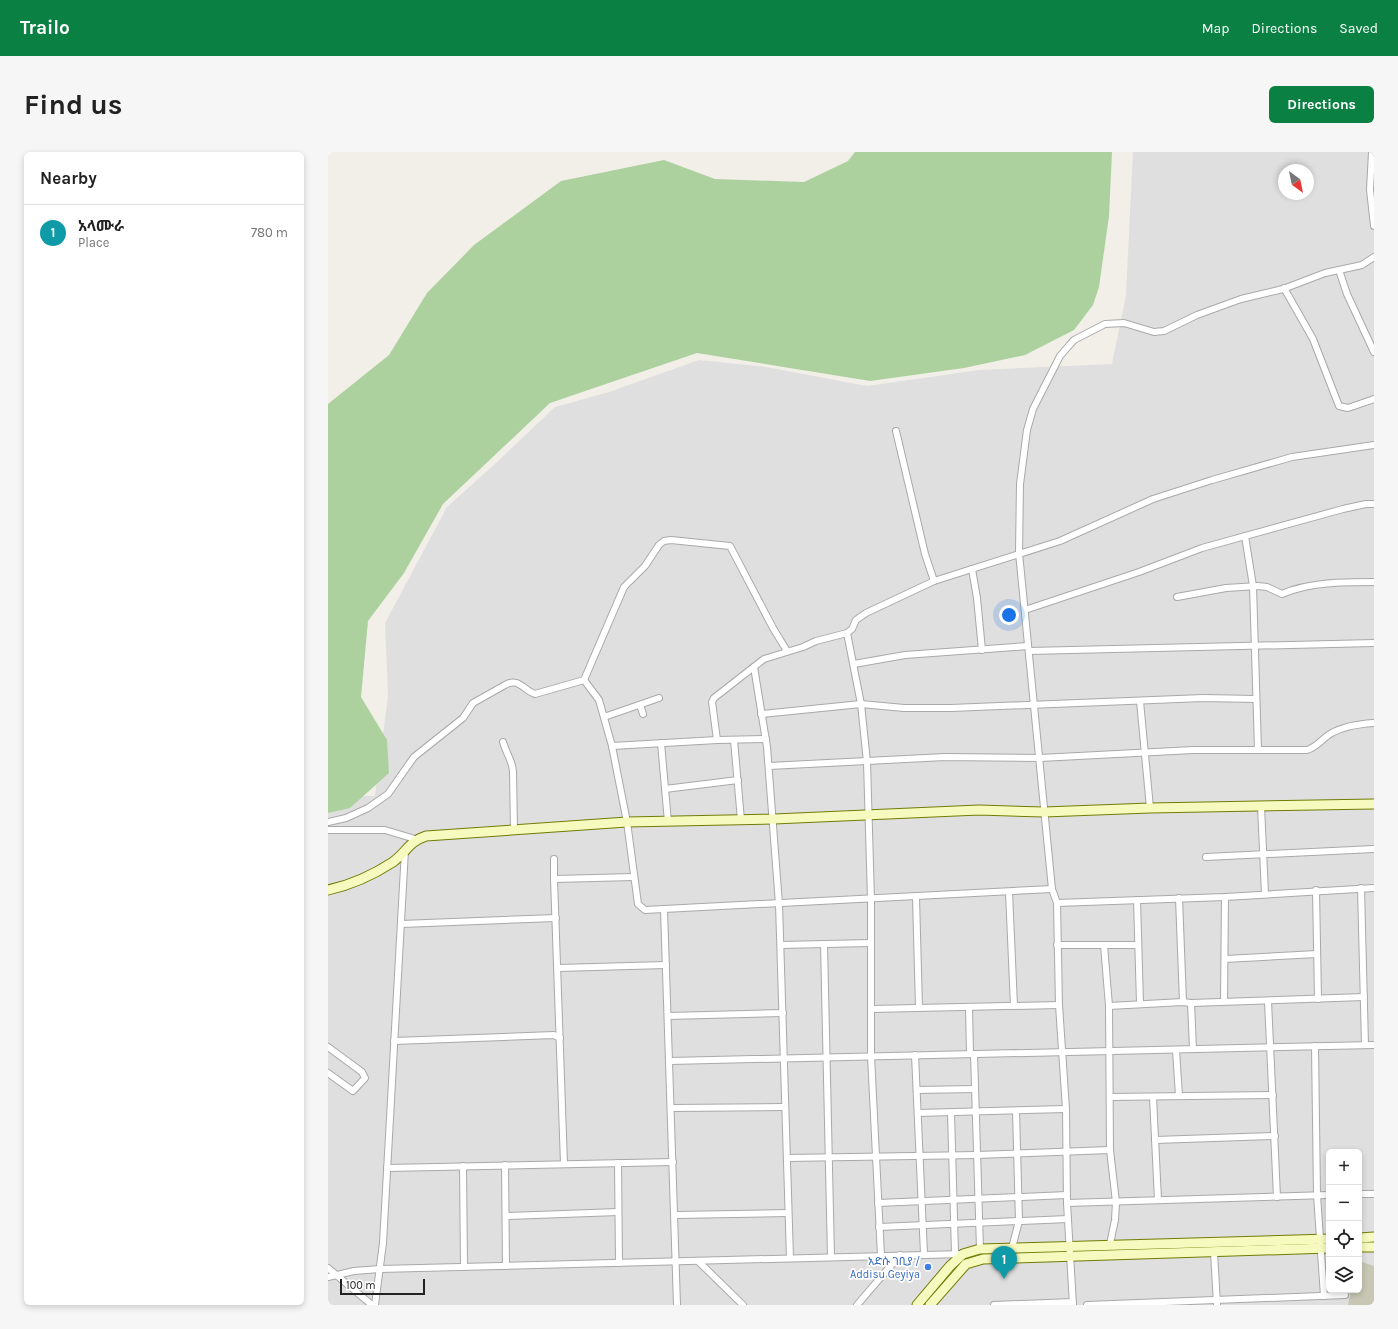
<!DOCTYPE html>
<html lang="en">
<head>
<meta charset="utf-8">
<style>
	:root { --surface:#fff; --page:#f6f6f6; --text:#222; --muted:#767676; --line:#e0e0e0; --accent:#0b8043 }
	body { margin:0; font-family:Karla,"Noto Sans Ethiopic",sans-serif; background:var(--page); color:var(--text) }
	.controls { position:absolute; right:12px; bottom:12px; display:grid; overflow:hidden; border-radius:6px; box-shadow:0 2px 6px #0003 }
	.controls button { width:36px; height:36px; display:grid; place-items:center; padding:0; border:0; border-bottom:1px solid var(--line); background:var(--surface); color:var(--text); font:20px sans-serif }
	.compass { position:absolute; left:950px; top:12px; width:36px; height:36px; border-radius:50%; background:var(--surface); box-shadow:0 2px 6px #0003; rotate:147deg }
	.scale { position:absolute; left:12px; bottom:10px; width:85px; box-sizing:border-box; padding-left:4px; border:2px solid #222; border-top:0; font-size:11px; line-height:14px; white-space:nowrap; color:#222; -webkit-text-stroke:3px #fff; paint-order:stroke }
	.you { position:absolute; left:681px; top:463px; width:14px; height:14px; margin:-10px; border:3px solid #fff; border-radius:50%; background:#1a73e8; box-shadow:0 0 0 6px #1a73e833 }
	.badge { display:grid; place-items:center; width:26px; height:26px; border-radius:50%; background:var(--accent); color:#fff; font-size:13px; font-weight:700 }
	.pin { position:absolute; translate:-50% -33px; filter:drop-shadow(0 1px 2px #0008) }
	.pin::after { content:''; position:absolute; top:21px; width:14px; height:12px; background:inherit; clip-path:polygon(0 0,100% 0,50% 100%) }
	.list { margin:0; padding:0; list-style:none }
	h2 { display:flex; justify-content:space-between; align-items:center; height:52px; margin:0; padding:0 16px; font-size:17px }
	h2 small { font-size:13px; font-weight:400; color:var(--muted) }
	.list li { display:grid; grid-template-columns:26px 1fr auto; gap:12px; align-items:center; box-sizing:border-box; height:56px; padding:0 16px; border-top:1px solid var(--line) }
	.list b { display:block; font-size:15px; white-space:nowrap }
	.list p { margin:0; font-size:13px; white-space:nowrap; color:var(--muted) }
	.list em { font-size:13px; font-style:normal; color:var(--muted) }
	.icon { flex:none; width:22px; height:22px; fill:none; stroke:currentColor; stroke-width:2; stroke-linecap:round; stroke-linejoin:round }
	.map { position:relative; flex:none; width:1046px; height:1153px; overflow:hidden; border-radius:6px }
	header { display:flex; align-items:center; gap:24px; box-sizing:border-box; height:56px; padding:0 20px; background:var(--accent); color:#fff }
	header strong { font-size:19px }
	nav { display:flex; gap:22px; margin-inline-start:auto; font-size:14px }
	.intro { display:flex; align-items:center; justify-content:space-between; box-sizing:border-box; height:96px; padding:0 24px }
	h1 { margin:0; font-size:28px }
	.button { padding:10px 18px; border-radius:6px; background:var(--accent); color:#fff; font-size:14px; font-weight:700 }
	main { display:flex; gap:24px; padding:0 24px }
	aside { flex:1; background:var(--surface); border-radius:6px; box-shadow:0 2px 6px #0003 }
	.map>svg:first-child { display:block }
	.residential { fill:#e0dfdf; fill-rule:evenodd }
	.construction { fill:#c7c7b4 }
	.forest { fill:#add19e }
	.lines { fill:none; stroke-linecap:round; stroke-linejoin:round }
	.street-casing { stroke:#a9a9a9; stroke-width:8 }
	.secondary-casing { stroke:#707d05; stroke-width:11 }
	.street { stroke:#fff; stroke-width:6 }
	.secondary { stroke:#f7fabf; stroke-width:9 }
	.shop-dot { fill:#3f7fe0; stroke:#fff; stroke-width:1.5 }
	.labels { text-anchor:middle; stroke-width:3.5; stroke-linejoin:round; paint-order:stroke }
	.shop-label { font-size:11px; fill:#366cbe; stroke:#fff; text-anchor:end }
</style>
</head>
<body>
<header>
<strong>Trailo</strong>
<nav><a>Map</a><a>Directions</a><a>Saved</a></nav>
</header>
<div class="intro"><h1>Find us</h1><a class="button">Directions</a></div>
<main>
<aside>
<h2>Nearby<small></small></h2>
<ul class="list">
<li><span class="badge" style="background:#0f9aa8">1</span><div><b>አላሙራ</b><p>Place</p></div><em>780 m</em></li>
</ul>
</aside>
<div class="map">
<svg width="1046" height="1153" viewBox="0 0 1046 1153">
	<rect width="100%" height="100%" fill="#f2efe9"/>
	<path class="residential" d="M 805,0 L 1046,0 L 1046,1153 L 0,1153 L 0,644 L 47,644 L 60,544 L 57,471 L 119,355 L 168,311 L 227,255 L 281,240 L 371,208 L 438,215 L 539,234 L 651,218 L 784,212 L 798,143 ZM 956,18 L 980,18 L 980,42 L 956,42 ZM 1001,1000 L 1031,1000 L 1031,1138 L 1001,1138 Z"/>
	<path class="construction" d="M 1031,1109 L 1046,1114 L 1046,1153 L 1020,1153 L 1023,1138 L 1031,1138 Z"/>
	<path class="forest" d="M 527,0 L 784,0 L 781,64 L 771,135 L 765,153 L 746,178 L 697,203 L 636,216 L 542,229 L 369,201 L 222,251 L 115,352 L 76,421 L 40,469 L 33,545 L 59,588 L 61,621 L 22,656 L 0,661 L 0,252 L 61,203 L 99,141 L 146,93 L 233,29 L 336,8 L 387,27 L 476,30 L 520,9 Z"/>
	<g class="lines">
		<defs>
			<g id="street">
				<path d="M 1044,0 L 1042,38 L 1046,74"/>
				<path d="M 1011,118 L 1019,142 L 1046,200"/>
				<path d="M 956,136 L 985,187 L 1011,254 L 1020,256 L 1046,247"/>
				<path d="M 568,279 L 597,402 L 606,429"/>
				<path d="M 917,384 L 925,434 L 930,598"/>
				<path d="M 644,417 L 649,446 L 654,498"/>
				<path d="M 849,445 L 898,436 L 930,434 L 939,435 L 954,442 C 981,430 1016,430 1046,430"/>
				<path d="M 697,458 L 811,420 L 874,396 L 1015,357 L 1038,352 L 1046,352"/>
				<path d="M 519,481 L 533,552 L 539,610 L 543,747 L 543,904 L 553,1104"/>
				<path d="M 701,499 L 1046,491"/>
				<path d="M 526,512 L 577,503 L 700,494"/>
				<path d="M 426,515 L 439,595 L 451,752 L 462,1106"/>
				<path d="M 256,528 L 271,548 L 284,594 L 299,670 L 310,752 L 317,758 L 724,737"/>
				<path d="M 812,549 L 822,656"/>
				<path d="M 312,553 L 315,562"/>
				<path d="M 433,562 L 533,552 L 576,556 L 623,556 L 875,546 L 928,547"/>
				<path d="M 276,565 L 331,546"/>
				<path d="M 389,588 L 384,550 L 386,546 L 436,507 L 475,495 L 488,489 L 519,481 L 524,477 L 528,468 L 538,461 L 606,429 L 732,389 L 825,347 L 884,328 L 964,305 L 1046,293"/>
				<path d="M 406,588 L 413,668"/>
				<path d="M 175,590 C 178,601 184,608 185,619 L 186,679"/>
				<path d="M 333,591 L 340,670"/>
				<path d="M 284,594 L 389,588 L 438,587"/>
				<path d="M 441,614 L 617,605 L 712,606 L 865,598 L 979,598 C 989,595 994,587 1002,582 C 1015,574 1031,572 1046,571"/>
				<path d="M 337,637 L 410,628"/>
				<path d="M 933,654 L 937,742"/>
				<path d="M 0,670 L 18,666 L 40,656 L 60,642 L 86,605 L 135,566 L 145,551 L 177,533 C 191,525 195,538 207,542 L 256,528 L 296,435 L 317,414 L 331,393 L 336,389 L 343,388 L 402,394 L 445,476 L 459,499"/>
				<path d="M 0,678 L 57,678 L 87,687"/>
				<path d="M 878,705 L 1046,697"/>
				<path d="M 226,707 L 226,727"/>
				<path d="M 1033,736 L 1037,893"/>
				<path d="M 988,738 L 990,847"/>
				<path d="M 681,740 L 686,854"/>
				<path d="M 588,745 L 591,856"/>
				<path d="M 851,746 L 855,850"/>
				<path d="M 809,748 L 812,851"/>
				<path d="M 729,751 L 897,745 L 1046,736"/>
				<path d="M 336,758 L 349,1153"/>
				<path d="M 73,772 L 228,766"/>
				<path d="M 496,792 L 503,1105"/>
				<path d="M 453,793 L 542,791"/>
				<path d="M 729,793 L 810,793"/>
				<path d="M 776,793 L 781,854 L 782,998 L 788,1050 L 787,1068 L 782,1092"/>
				<path d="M 897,807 L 989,802"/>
				<path d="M 230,816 L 338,813"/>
				<path d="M 896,849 L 897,745"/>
				<path d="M 940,849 L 949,1045"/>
				<path d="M 863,851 L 865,897"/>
				<path d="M 781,854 L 855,850 L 863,851 L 1036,845"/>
				<path d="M 641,855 L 642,902"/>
				<path d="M 543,857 L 731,853"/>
				<path d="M 340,864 L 455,861"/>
				<path d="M 66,889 L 226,883 L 232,886"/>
				<path d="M 987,894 L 989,1043 L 996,1144"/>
				<path d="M 0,895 L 34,920 L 37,926 L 25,939 L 0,921"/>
				<path d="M 848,898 L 851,944"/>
				<path d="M 646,902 L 652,1097"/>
				<path d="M 587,903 L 596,1102"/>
				<path d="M 342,909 L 1046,893"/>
				<path d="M 589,938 L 647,937"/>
				<path d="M 782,945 L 945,943"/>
				<path d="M 825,945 L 830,1048"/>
				<path d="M 343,956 L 457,955"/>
				<path d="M 590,961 L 738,957"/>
				<path d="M 623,961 L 627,1101"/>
				<path d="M 827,988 L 947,984"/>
				<path d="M 459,1006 L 649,1003 L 782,998"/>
				<path d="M 290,1011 L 291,1111"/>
				<path d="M 236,1012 L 226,727 L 306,725"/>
				<path d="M 177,1013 L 178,1114"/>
				<path d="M 135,1014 L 136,1115"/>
				<path d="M 59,1016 L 345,1010"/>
				<path d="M 1031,1042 L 1046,1042"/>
				<path d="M 550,1051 L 739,1043"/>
				<path d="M 739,1051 L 1001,1043"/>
				<path d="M 347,1063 L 460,1061"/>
				<path d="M 178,1064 L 290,1060"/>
				<path d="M 551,1075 L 740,1067"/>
				<path d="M 684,1096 L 691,1069 L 688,959"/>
				<path d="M 886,1100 L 889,1152"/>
				<path d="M 370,1109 L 415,1153"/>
				<path d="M 0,1116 L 44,1153"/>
				<path d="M 0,1125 L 26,1119 L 52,1117 L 635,1102"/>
				<path d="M 47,1153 L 55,1091 L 77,698"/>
				<path d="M 529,1153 L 572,1103"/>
				<path d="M 666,1153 L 745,1150"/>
				<path d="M 745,1153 L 739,1051 L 738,957 L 731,853 L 729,751 L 724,737 L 691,401 L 692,332 L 699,278 L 705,257 L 732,204 L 738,197 L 746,188 L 777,172 L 796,171 L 826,180 L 836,179 L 869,163 L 913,147 L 955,137 L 997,121 L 1034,113 L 1046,105"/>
				<path d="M 759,1153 L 1017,1143"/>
			</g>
			<g id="secondary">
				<path d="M 0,738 C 23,733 45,723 65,710 C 79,700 80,690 98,684 L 299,670 L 446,667 L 651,658 L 716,660 L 822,656 L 1046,652"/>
				<path d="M 1031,1086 L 1046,1085"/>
				<path d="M 1031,1095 L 1046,1095"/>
				<path d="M 589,1153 L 622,1114 L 635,1102 L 652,1097 L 1001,1087"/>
				<path d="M 602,1153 L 638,1112 L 655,1107 L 1001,1096"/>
			</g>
		</defs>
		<use href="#street" class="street-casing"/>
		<use href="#secondary" class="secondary-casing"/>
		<use href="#street" class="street"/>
		<use href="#secondary" class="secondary"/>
	</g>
	<circle class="shop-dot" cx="600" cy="1115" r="4"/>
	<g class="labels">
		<g class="shop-label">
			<text x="592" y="1113">አድሱ ገቢያ /<tspan x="592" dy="13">Addisu Geyiya</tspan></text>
		</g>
	</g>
</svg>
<div class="controls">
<button>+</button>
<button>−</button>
<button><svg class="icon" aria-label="locate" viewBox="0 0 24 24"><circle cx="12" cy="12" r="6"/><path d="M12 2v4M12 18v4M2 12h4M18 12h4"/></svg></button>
<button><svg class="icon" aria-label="layers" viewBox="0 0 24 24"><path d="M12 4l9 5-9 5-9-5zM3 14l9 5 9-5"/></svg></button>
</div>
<svg class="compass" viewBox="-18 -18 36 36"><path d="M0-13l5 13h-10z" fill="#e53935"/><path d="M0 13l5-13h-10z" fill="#767676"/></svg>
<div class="scale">100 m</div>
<div class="you"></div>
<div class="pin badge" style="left:676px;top:1127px;background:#0f9aa8">1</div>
</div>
</main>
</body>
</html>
